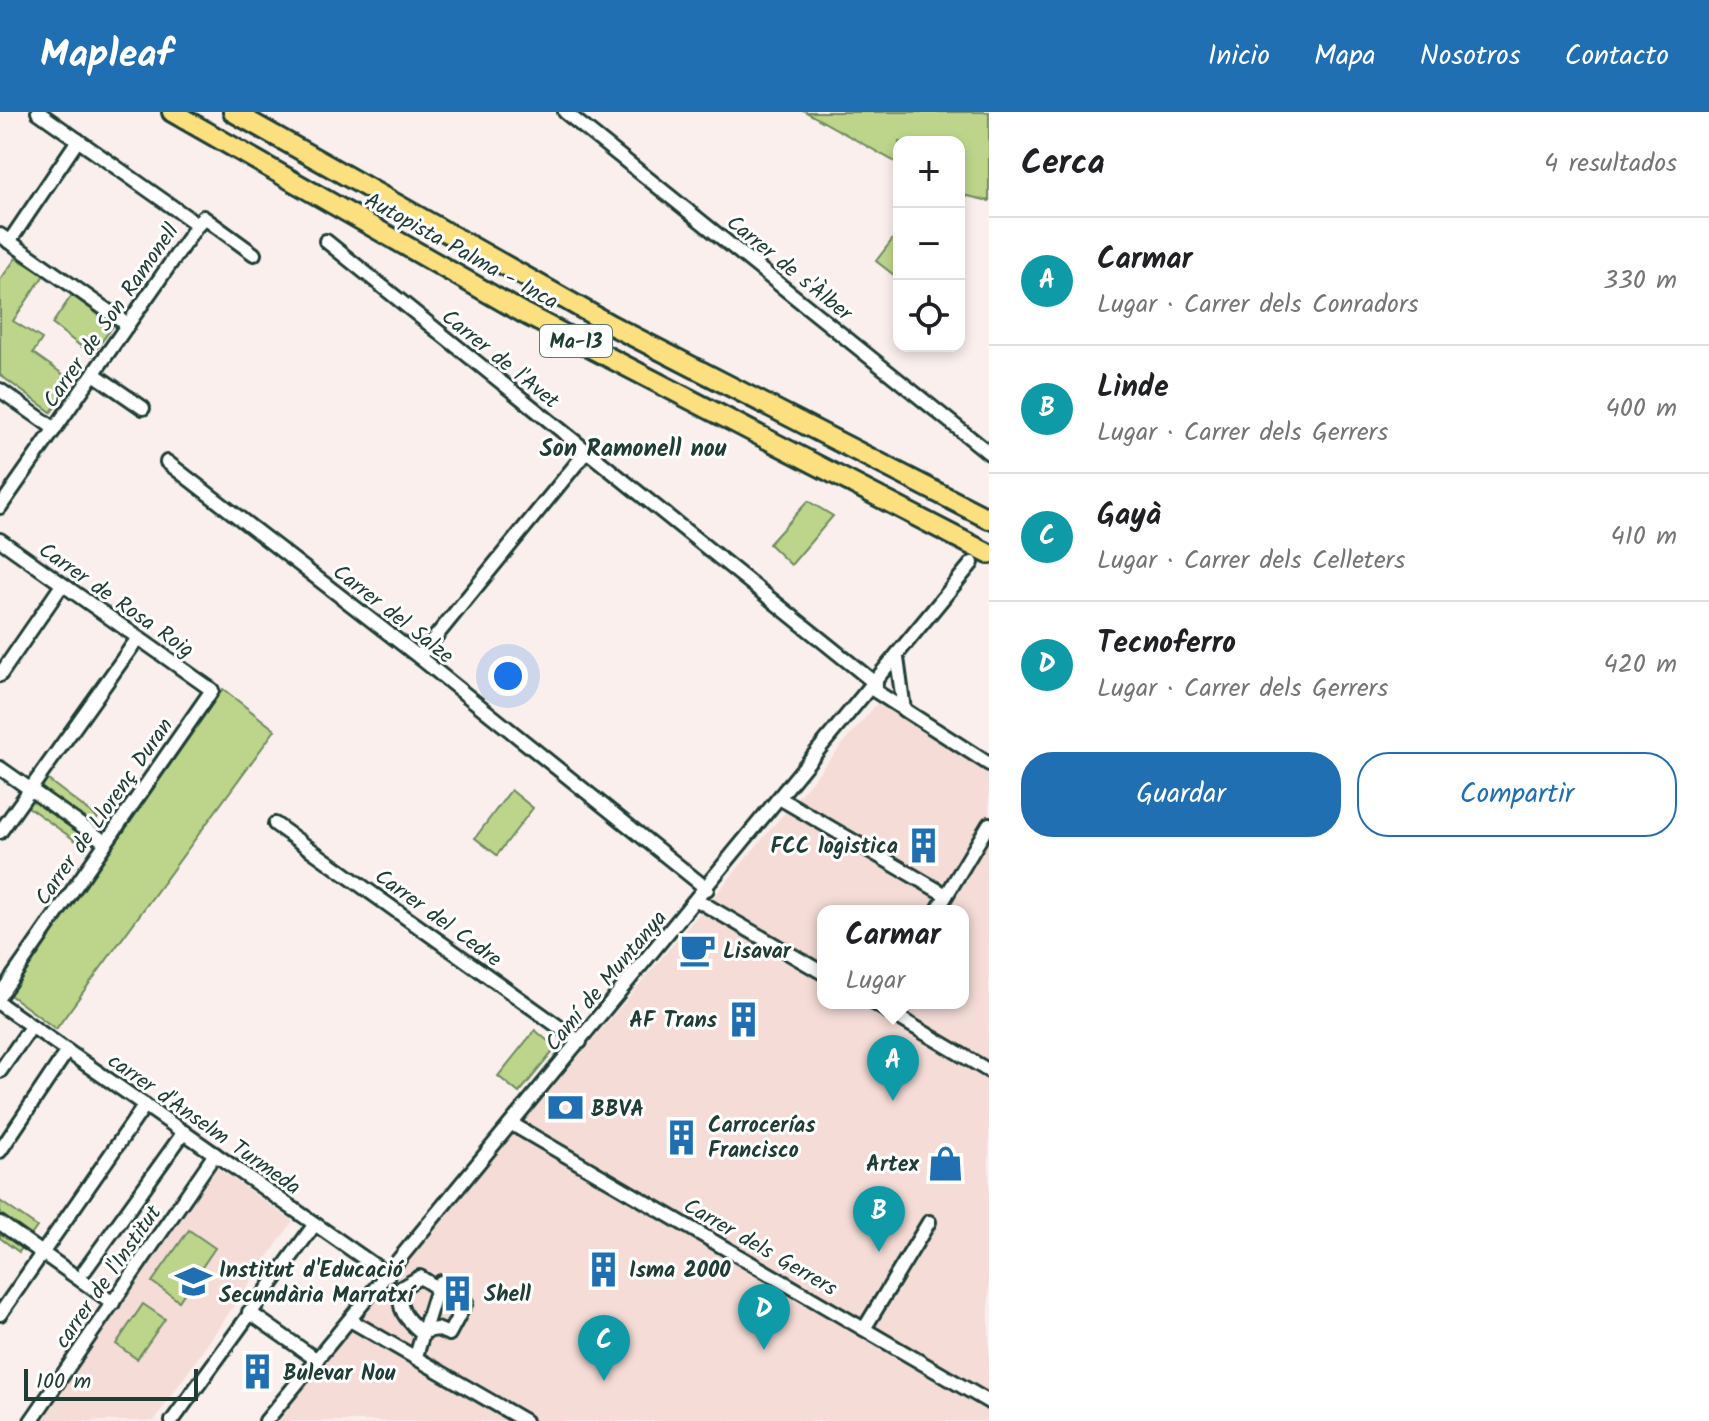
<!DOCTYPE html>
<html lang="es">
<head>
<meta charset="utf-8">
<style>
	:root { --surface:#fff; --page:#f6f6f6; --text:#202124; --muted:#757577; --line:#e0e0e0; --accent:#1f6fb2 }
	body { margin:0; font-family:Kalam,sans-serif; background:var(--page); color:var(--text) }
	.controls { position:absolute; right:24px; top:24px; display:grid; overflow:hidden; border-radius:16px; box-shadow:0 4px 12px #0003 }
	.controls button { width:72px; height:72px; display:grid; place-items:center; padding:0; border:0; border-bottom:2px solid var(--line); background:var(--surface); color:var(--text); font:40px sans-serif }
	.scale { position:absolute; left:24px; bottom:20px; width:174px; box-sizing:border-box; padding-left:8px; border:4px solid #1f3d34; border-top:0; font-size:22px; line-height:28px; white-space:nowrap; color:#1f3d34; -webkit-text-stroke:6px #fff; paint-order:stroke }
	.you { position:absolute; left:508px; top:564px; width:28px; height:28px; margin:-20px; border:6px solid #fff; border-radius:50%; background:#1a73e8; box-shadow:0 0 0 12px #1a73e833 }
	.badge { display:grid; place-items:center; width:52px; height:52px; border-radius:50%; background:var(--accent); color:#fff; font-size:26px; font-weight:700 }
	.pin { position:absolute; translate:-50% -66px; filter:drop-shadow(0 2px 4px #0008) }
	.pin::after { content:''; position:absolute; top:42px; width:28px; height:24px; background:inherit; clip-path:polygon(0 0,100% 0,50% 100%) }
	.popup { position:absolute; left:817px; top:793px; width:152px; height:104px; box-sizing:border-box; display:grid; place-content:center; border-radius:16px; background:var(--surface); filter:drop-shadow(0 2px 6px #0005); font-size:26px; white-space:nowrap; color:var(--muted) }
	.popup b { font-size:30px; color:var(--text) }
	.popup::after { content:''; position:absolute; left:50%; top:100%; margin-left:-16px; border:16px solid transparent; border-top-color:var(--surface) }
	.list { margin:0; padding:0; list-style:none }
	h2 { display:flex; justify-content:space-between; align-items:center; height:104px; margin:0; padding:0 32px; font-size:34px }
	h2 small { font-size:26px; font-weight:400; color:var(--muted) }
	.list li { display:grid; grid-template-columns:52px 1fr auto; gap:24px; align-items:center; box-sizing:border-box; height:128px; padding:0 32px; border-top:2px solid var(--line) }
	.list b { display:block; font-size:30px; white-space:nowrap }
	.list p { margin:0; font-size:26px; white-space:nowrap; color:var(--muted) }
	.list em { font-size:26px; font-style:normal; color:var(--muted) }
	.actions { display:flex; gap:16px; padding:24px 32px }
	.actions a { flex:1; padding:18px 0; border:2px solid var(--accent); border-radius:32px; text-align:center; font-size:28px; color:var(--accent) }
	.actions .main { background:var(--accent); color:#fff }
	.icon { flex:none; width:44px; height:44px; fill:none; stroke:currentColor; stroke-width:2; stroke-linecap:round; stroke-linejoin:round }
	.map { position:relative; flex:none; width:989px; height:1309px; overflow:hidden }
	header { display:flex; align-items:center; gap:48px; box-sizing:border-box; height:112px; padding:0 40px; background:var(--accent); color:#fff }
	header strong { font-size:38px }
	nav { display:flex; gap:44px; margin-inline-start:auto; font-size:28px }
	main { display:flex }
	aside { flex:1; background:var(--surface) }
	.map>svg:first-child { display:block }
	.built { fill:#f5dcd7; fill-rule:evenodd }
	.green { fill:#bcd58b; stroke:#6e8960; stroke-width:2 }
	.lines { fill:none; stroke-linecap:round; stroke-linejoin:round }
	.minor-casing { stroke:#1f3d34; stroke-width:18 }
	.highway-casing { stroke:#1f3d34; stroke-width:24 }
	.minor { stroke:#fff; stroke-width:12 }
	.highway { stroke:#fce080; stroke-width:18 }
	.labels { text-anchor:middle; stroke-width:6; stroke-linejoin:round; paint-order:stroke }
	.shield { fill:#fff; stroke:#627771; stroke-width:2 }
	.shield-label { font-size:20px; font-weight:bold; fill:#1f3d34 }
	.street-label { font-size:22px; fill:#1f3d34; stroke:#fff }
	.poi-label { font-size:22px; font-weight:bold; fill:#1f3d34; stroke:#fff; text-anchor:start }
	.neighbourhood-label { font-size:24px; font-weight:bold; fill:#1f3d34; stroke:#fff }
</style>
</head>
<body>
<header>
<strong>Mapleaf</strong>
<nav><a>Inicio</a><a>Mapa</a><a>Nosotros</a><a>Contacto</a></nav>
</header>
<main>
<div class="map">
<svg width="989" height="1309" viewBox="0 0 989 1309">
	<rect width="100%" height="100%" fill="#faefed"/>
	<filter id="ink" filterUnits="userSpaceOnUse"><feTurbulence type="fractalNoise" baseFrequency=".0125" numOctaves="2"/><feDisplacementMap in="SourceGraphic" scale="16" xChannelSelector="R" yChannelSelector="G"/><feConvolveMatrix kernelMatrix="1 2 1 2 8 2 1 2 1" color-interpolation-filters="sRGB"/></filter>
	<g filter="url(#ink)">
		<g class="built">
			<path d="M 902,562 L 912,595 L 989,642 L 989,1309 L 270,1309 ZM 823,799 L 963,799 L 963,891 L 823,891 Z"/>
			<path d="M 216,1055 L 293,1109 L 154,1309 L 33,1309 Z"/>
		</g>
		<g class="green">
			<path d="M 806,0 L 989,0 L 989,89 L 959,82 L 959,30 L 899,30 L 899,52 Z"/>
			<path d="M 899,119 L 899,167 L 876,149 Z"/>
			<path d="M 16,146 L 44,163 L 13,209 L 42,227 L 33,241 L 74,270 L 51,300 L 0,263 L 0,168 Z"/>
			<path d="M 72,183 L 113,214 L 92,243 L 52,212 Z"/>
			<path d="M 808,389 L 833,404 L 791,453 L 769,432 Z"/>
			<path d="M 223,577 L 275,618 L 56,917 L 10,883 Z"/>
			<path d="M 43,664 L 98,706 L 79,731 L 24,692 Z"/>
			<path d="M 511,678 L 533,696 L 497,743 L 475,726 Z"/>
			<path d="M 535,918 L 556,936 L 519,981 L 498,964 Z"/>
			<path d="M 0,1089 L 37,1115 L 19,1140 L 0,1126 Z"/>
			<path d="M 189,1118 L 215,1136 L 179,1189 L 152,1170 Z"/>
			<path d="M 143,1192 L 165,1207 L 137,1247 L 116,1232 Z"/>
		</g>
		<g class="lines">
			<defs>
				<g id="minor">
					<path d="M 38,0 L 198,113"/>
					<path d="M 565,0 L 989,341"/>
					<path d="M 0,123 L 128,213"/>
					<path d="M 326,129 L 876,572"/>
					<path d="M 9,130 L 78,28"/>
					<path d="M 94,262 L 143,296"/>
					<path d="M 0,278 L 55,317"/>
					<path d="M 167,350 L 419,545 L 707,777"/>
					<path d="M 0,395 L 203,105 L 254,142"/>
					<path d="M 0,428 L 212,578 L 0,883"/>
					<path d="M 419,545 L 586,340"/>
					<path d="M 897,546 L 904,598"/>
					<path d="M 0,563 L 62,473"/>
					<path d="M 872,577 L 989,652"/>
					<path d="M 0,656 L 105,730"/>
					<path d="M 781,687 L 946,783"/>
					<path d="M 275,712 L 580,930"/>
					<path d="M 0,720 L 138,526"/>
					<path d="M 697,788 L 823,861"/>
					<path d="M 937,799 L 989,712"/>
					<path d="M 874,891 L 989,959"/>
					<path d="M 0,892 L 388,1163"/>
					<path d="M 0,959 L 31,915"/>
					<path d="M 512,1012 L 989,1290"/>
					<path d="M 0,1039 L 67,939"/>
					<path d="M 0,1111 L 113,1191"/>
					<path d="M 85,1158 L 184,1020"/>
					<path d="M 249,1200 L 317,1248"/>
					<path d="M 0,1202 L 145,993"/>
					<path d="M 350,1208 L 525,1309"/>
					<path d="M 864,1217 L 929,1110"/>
					<path d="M 416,1244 L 437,1176 L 420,1165 L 401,1176 C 397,1198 406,1207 421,1220 L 437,1217 L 449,1222 L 466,1190 L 441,1170 L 437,1176"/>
					<path d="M 31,1309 L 215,1042"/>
					<path d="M 172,1309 L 315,1112"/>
					<path d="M 266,1309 L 972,451"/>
				</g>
				<g id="highway">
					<path d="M 172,0 L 525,202 L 989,442"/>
					<path d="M 233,0 L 611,213 L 989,407"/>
				</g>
			</defs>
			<use href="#minor" class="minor-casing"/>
			<use href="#highway" class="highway-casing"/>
			<use href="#minor" class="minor"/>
			<use href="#highway" class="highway"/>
		</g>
	</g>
	<defs>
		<symbol id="building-bare" viewBox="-9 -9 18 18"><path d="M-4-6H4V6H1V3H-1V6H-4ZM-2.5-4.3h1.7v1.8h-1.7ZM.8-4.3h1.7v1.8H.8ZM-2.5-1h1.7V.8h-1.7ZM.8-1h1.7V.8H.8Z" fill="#1f6fb2" stroke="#fff" stroke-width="2.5" paint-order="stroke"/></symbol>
		<symbol id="cafe-bare" viewBox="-9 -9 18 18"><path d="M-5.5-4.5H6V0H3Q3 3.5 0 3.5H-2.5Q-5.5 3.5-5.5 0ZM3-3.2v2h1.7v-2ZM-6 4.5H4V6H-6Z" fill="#1f6fb2" stroke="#fff" stroke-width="2.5" paint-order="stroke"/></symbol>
		<symbol id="bank-bare" viewBox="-9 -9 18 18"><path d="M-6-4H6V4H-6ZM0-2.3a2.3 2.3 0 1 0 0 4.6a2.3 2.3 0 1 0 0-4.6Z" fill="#1f6fb2" stroke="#fff" stroke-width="2.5" paint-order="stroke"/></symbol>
		<symbol id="shop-bare" viewBox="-9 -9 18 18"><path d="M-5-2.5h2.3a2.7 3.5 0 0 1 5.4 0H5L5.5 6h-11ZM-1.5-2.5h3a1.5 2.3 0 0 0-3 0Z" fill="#1f6fb2" stroke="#fff" stroke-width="2.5" paint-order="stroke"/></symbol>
		<symbol id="school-bare" viewBox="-9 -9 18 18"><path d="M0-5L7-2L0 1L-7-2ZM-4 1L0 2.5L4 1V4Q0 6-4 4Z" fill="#1f6fb2" stroke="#fff" stroke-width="2.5" paint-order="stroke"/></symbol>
	</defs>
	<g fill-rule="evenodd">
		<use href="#building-bare" x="898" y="708" width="51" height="51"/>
		<use href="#cafe-bare" x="672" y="812" width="51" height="51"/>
		<use href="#building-bare" x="718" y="882" width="51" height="51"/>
		<use href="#bank-bare" x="540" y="970" width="51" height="51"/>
		<use href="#building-bare" x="656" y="1000" width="51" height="51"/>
		<use href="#shop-bare" x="920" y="1026" width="51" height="51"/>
		<use href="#building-bare" x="578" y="1132" width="51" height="51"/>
		<use href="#school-bare" x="168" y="1144" width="51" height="51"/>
		<use href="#building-bare" x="432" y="1156" width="51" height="51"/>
		<use href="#building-bare" x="232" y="1234" width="51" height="51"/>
	</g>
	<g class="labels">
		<rect class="shield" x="540" y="213" width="72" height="32" rx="6"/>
		<g class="shield-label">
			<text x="576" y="236">Ma-13</text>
		</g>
		<g class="street-label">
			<text transform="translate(462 138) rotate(29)" y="8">Autopista Palma - Inca</text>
			<text transform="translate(790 155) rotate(39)" y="8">Carrer de s'Àlber</text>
			<text transform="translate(110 203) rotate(-55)" y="8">Carrer de Son Ramonell</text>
			<text transform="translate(501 246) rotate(39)" y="8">Carrer de l'Avet</text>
			<text transform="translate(117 487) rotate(35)" y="8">Carrer de Rosa Roig</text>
			<text transform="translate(394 501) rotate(38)" y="8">Carrer del Salze</text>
			<text transform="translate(103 699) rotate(-55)" y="8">Carrer de Llorenç Duran</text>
			<text transform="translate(439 805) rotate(36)" y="8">Carrer del Cedre</text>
			<text transform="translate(605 868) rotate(-50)" y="8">Camí de Muntanya</text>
			<text transform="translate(205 1011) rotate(35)" y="8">carrer d'Anselm Turmeda</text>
			<text transform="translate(761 1134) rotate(30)" y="8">Carrer dels Gerrers</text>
			<text transform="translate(107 1164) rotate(-55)" y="8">carrer de l'Institut</text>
		</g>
		<g class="poi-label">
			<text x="898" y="741" text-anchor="end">FCC logistica</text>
			<text x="723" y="846">Lisavar</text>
			<text x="717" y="915" text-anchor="end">AF Trans</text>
			<text x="591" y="1004">BBVA</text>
			<text x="708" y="1020">Carrocerías<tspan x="708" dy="25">Francisco</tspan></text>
			<text x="919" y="1059" text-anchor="end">Artex</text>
			<text x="219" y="1165">Institut d'Educació<tspan x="219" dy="25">Secundària Marratxí</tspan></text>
			<text x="629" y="1165">Isma 2000</text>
			<text x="484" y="1189">Shell</text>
			<text x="283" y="1268">Bulevar Nou</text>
		</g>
		<g class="neighbourhood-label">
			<text x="633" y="344">Son Ramonell nou</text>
		</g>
	</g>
</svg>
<div class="controls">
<button>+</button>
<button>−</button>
<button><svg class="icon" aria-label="locate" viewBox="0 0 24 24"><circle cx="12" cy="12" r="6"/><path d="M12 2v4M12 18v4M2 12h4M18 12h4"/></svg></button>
</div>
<div class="scale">100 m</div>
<div class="you"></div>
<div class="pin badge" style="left:893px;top:989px;background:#0f9aa8">A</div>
<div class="popup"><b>Carmar</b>Lugar</div>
<div class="pin badge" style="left:879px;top:1140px;background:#0f9aa8">B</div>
<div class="pin badge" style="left:604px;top:1269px;background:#0f9aa8">C</div>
<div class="pin badge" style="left:764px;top:1238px;background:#0f9aa8">D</div>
</div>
<aside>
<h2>Cerca<small>4 resultados</small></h2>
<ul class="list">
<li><span class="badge" style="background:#0f9aa8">A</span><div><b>Carmar</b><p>Lugar · Carrer dels Conradors</p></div><em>330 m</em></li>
<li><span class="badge" style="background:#0f9aa8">B</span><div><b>Linde</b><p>Lugar · Carrer dels Gerrers</p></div><em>400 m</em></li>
<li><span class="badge" style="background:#0f9aa8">C</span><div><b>Gayà</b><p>Lugar · Carrer dels Celleters</p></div><em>410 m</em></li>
<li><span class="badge" style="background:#0f9aa8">D</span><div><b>Tecnoferro</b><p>Lugar · Carrer dels Gerrers</p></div><em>420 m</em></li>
</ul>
<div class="actions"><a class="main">Guardar</a><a>Compartir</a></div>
</aside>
</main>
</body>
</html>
